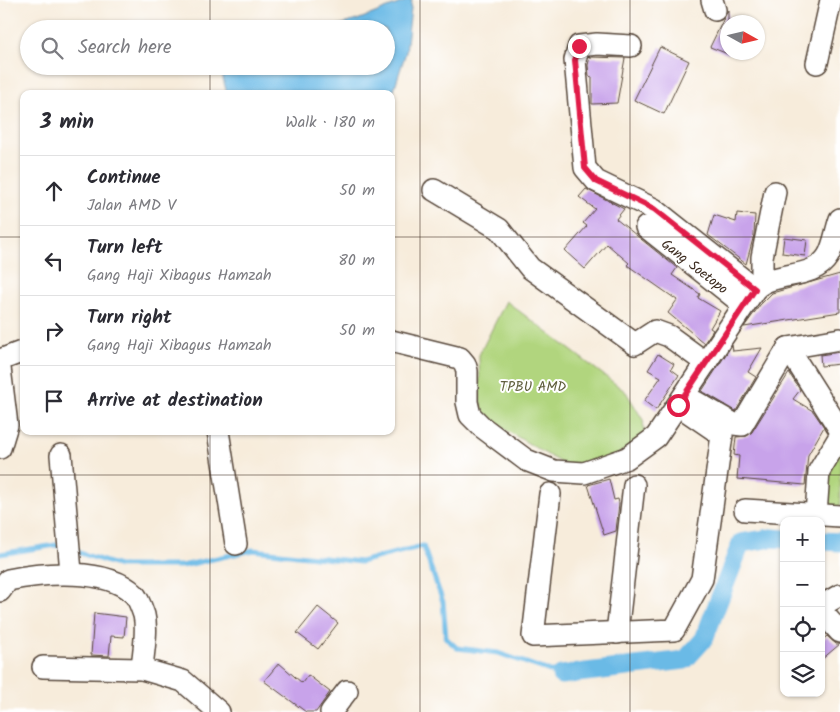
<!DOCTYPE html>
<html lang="en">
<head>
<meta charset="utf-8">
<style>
	:root { --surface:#fff; --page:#f2f2f3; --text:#2b2b33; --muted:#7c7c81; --line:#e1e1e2 }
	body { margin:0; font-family:Kalam,sans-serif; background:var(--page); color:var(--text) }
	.controls { position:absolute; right:15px; bottom:15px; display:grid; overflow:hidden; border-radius:10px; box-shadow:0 1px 4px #0004 }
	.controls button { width:45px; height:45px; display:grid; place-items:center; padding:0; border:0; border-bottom:1px solid var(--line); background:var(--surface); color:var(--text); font:25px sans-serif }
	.compass { position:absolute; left:720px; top:15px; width:45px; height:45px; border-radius:50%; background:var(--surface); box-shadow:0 1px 4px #0004; rotate:98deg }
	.stop { position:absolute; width:15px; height:15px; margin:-11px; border:4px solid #e11d48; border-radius:50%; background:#fff }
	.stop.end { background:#e11d48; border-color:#fff; box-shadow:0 1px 5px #0008 }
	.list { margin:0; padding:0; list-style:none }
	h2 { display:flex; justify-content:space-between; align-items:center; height:65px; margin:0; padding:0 20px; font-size:21px }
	h2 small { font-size:16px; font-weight:400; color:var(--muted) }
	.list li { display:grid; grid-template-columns:32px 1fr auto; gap:15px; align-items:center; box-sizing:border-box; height:70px; padding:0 20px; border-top:1px solid var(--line) }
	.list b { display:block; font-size:19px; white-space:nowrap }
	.list p { margin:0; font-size:16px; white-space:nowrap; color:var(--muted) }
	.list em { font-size:16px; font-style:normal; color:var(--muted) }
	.icon { flex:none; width:28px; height:28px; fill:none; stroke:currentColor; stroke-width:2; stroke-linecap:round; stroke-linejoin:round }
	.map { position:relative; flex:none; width:840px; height:712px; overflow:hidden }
	.search { position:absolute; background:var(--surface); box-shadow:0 1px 4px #0004; left:20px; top:20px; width:375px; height:55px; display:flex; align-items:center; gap:12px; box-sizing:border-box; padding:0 18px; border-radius:28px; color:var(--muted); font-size:19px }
	.panel { position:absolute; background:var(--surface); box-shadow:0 1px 4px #0004; left:20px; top:90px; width:375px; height:345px; border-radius:10px }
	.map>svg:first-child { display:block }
	.green { fill:#b1d57e; stroke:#76804e }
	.water { fill:#6bbae6; stroke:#537282 }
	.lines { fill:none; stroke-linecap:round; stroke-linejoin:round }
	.stream { stroke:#6bbae6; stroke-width:5 }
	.canal { stroke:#6bbae6; stroke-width:19 }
	.building { fill:#c8a3ea }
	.minor-casing { stroke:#57473a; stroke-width:24 }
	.minor { stroke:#fff; stroke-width:21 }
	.route { stroke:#e11d48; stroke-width:6 }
	.grid { fill:none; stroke:#3b2a1e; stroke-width:1; stroke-opacity:0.55 }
	.labels { text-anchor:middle; stroke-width:4; stroke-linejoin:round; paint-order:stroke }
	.street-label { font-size:14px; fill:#3b2a1e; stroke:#fff }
	.park-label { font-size:14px; fill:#5e5d3b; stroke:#fff }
</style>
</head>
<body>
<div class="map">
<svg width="840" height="712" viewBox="0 0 840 712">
	<rect width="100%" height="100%" fill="#fff"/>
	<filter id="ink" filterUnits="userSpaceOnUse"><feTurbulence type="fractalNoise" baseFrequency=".02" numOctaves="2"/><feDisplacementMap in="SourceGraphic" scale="10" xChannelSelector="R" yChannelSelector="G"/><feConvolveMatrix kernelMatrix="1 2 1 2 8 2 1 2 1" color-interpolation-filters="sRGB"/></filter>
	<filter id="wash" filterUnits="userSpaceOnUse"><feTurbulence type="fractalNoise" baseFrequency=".0096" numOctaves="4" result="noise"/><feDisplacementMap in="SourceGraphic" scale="20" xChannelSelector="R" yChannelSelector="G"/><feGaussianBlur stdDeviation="1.12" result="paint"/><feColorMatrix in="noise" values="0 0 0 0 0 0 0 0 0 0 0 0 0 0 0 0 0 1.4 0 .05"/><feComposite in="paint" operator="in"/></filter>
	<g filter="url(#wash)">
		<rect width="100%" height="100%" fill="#f7ecdb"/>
		<g class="green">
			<path d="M 506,301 L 626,392 L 643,420 L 645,440 L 605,461 L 568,467 L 484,417 L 480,400 L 479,355 Z"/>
			<path d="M 840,439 L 840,516 L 816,515 Z"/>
		</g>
		<path class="water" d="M 408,0 L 412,0 L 406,52 L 391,99 L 391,94 L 227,94 L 220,66 L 386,66 L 386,29 L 325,29 L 357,20 Z"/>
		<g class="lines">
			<g class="stream">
				<path d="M 74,551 L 119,566 L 182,566 L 253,550 L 360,562 L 423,546 L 443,602 L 446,638 L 457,648 L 498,653 L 561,675"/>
				<path d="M 0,554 L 56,545 L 63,547"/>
			</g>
			<g class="canal">
				<path d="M 821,541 L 840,542"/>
				<path d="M 561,675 L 685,660 L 704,639 L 741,543 L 772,538 L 784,539"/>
			</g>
		</g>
		<g id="blocks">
			<g class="building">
				<path d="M 728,10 L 728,54 L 710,47 Z"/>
				<path d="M 660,47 L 689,61 L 664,114 L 634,100 Z"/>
				<path d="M 590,57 L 625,58 L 617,103 L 592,104 L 592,77 L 589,76 L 588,65 Z"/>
				<path d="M 586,189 L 624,209 L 616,219 L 677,268 L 672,275 L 700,294 L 698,298 L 720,311 L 710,328 L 713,330 L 704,343 L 668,313 L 677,300 L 627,265 L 629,263 L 607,244 L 585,269 L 565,251 L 587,226 L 583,223 L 595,209 L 579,197 Z"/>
				<path d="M 737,213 L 755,215 L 754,235 L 746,264 L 708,235 L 714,215 L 736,222 Z"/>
				<path d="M 784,237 L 807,240 L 805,256 L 782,253 Z"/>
				<path d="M 840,274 L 840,312 L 744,327 L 760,305 L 772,293 Z"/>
				<path d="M 732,345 L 733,351 L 762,348 L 748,372 L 756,377 L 736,411 L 702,391 Z"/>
				<path d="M 840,352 L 840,364 L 821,366 L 820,355 Z"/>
				<path d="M 658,354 L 674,364 L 671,369 L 679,375 L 656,410 L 644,401 L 661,377 L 648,370 Z"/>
				<path d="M 789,373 L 800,390 L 793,399 L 813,411 L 824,427 L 808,455 L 805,485 L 737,479 L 739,456 L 734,455 L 736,437 L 747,436 L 752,432 Z"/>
				<path d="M 609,479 L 614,500 L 618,499 L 619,503 L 616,531 L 604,535 L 588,485 Z"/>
				<path d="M 318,607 L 338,623 L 318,649 L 297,633 Z"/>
				<path d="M 94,613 L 126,617 L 124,637 L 111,636 L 109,656 L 91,655 Z"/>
				<path d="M 827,636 L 836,644 L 840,644 L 821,660 L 821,641 Z"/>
				<path d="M 279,663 L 302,683 L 308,675 L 330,692 L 316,712 L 306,712 L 264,681 Z"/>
			</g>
		</g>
	</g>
	<g filter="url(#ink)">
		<use href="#blocks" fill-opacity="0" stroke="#57473a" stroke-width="1"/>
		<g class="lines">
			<defs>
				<g id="minor">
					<path d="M 712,0 L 715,10"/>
					<path d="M 631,46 L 597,44 L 579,46 L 575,60 L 585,168 L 596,181 L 654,209 L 755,289"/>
					<path d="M 817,63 L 831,0"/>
					<path d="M 434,190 L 499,229 L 530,268 L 635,344 L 655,331 L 669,336 L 706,363"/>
					<path d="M 646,227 L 744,305"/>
					<path d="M 762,282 L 762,257 L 775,192"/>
					<path d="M 391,341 L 460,358 L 465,364 L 467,371 L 467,402 L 470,415 L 482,427 L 526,460 L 554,471 L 584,473 L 627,458 L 656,437 L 755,289 C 774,270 813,281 828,256 C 834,246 836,230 840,219"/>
					<path d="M 788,348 L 840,430"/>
					<path d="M 788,348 L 840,339"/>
					<path d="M 0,360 L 24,351"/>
					<path d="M 0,368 L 7,425 L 0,448"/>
					<path d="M 696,402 L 734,424 L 742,425 L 788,348"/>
					<path d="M 218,431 L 236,544"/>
					<path d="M 61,455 L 71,572"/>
					<path d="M 550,494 L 533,636 L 674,630 L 702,579 L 722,435 L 678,405"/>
					<path d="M 745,510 L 840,516"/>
					<path d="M 816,515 L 819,471 L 840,436"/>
					<path d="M 0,591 L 8,580 C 42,573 107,567 134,594 C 138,598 142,609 144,615 C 148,631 143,652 142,669 L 183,681 L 219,712"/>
					<path d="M 821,606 L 840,595"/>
					<path d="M 821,611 L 840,632"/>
					<path d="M 617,633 L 634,485"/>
					<path d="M 43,667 L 142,669"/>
					<path d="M 331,712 L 347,691"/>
				</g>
			</defs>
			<use href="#minor" class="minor-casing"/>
			<use href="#minor" class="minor"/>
		</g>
	</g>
	<g class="lines" filter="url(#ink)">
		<path class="route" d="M 579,46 L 575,60 L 585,168 L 596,181 L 654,209 L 755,289 L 678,405"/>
	</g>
	<path class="grid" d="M 210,0 L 210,29M 420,0 L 420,712M 630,0 L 630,712M 210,66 L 210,94M 0,237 L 24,237M 391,237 L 840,237M 210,431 L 210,712M 0,475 L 840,475"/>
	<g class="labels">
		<g class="street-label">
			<text transform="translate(695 266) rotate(38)" y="5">Gang Soetopo</text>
		</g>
		<g class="park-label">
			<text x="533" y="391">TPBU AMD</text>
		</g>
	</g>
</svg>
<div class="controls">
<button>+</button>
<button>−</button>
<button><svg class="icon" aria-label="locate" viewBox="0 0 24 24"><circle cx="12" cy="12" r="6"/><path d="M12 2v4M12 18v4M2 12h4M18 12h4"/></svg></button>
<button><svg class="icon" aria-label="layers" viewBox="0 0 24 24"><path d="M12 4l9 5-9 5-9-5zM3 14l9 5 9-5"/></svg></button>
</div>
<svg class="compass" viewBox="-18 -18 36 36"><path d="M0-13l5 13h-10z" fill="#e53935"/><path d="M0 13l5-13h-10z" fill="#7c7c81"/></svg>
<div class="stop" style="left:678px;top:405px"></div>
<div class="stop end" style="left:579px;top:46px"></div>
<div class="search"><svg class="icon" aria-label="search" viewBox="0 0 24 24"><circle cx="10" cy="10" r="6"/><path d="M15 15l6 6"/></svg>Search here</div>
<section class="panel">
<h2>3 min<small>Walk · 180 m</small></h2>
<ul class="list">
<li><svg class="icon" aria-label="ahead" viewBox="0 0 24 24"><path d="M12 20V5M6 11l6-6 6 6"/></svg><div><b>Continue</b><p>Jalan AMD V</p></div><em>50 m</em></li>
<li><svg class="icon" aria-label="left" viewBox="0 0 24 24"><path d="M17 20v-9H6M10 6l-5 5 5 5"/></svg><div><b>Turn left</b><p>Gang Haji Xibagus Hamzah</p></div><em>80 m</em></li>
<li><svg class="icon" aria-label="right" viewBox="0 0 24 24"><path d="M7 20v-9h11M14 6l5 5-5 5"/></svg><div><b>Turn right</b><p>Gang Haji Xibagus Hamzah</p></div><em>50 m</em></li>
<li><svg class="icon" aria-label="arrive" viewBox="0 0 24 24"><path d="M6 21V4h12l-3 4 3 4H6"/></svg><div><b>Arrive at destination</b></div></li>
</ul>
</section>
</div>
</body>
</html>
